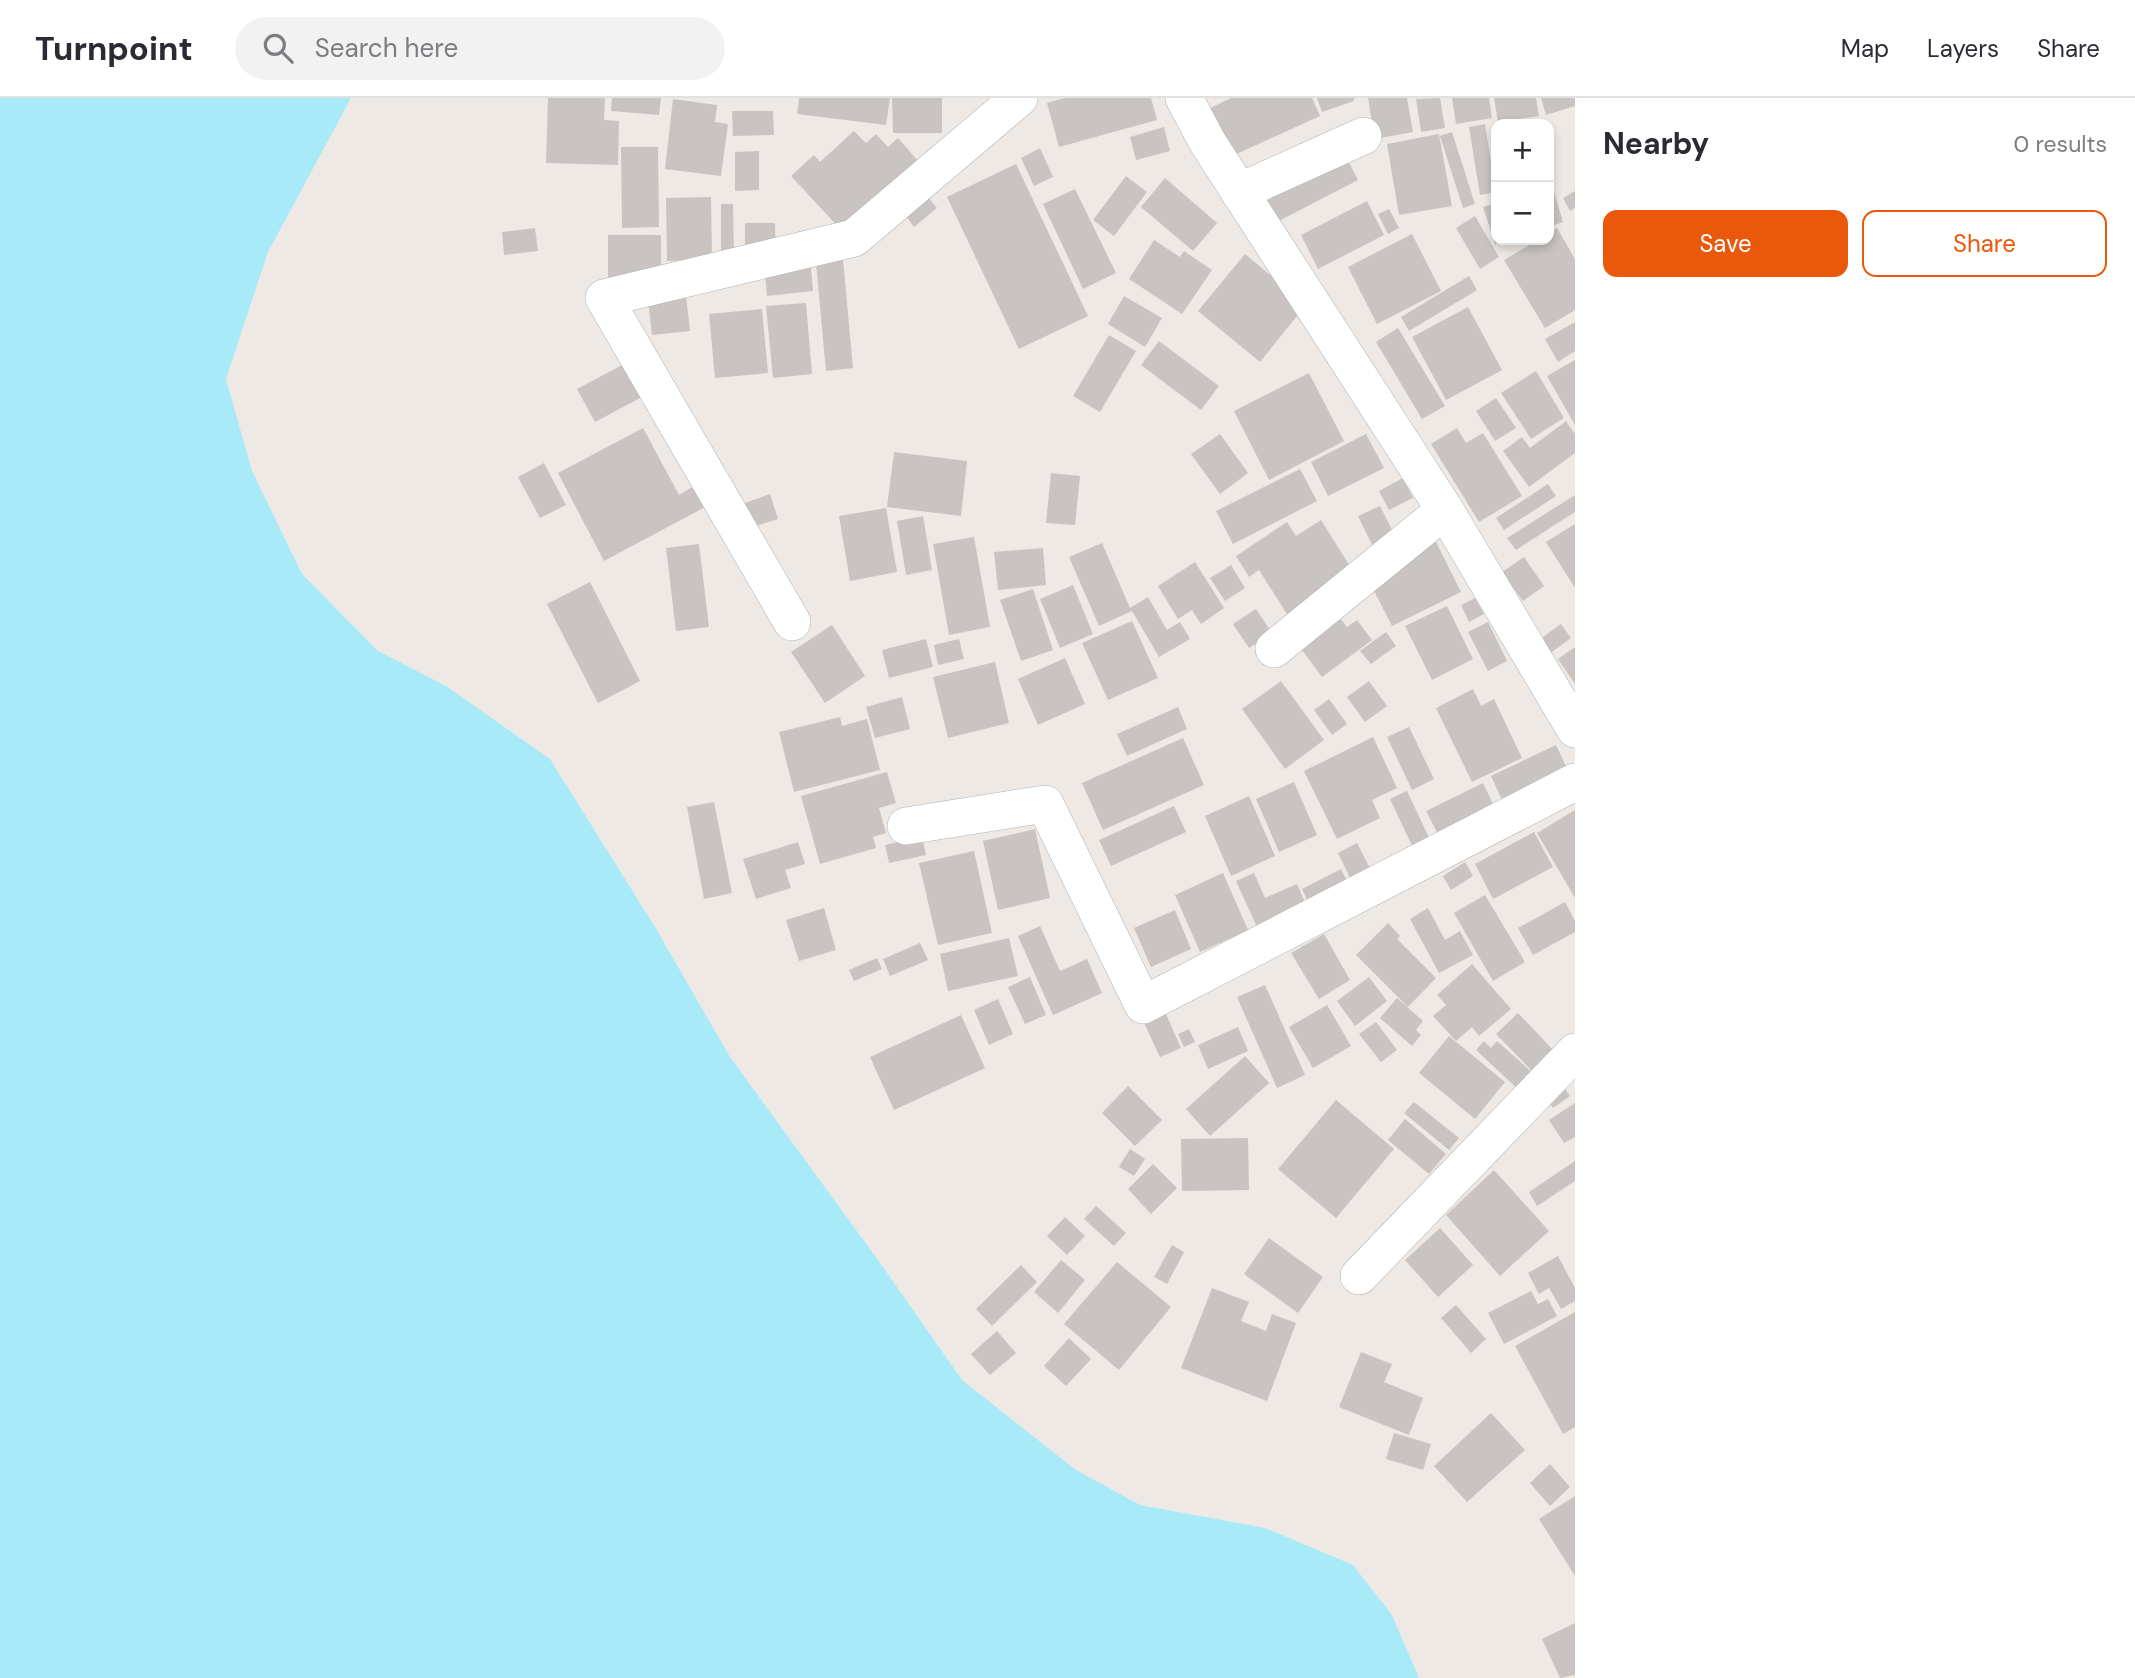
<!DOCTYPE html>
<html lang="en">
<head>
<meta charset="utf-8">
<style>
	:root { --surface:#fff; --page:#f2f2f3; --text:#2b2b33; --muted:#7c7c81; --line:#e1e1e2; --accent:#ea580c }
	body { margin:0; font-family:"DM Sans",sans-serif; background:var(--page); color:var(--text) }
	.controls { position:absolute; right:21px; top:21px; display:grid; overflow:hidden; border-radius:14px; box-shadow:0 4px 10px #0003 }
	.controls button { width:63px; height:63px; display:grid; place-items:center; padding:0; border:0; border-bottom:2px solid var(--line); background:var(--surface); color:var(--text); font:35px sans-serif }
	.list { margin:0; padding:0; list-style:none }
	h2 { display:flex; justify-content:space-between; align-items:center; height:91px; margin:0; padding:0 28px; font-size:30px }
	h2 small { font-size:23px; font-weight:400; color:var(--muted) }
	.actions { display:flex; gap:14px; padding:21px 28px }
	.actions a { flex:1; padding:16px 0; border:2px solid var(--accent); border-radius:14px; text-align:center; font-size:24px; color:var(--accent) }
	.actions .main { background:var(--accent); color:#fff }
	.icon { flex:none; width:38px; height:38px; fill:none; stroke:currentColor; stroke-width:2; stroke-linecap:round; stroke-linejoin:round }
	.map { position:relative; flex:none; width:1575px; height:1580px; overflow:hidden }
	header { display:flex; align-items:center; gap:42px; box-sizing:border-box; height:98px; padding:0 35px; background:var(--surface); border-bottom:2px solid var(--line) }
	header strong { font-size:33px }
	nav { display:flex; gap:38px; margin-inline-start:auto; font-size:24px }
	.search { width:490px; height:63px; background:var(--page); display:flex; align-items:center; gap:18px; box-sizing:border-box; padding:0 24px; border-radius:38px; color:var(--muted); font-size:26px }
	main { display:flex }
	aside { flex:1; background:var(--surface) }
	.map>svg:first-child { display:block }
	.water { fill:#a9eaf9 }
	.building { fill:#c9c4c1 }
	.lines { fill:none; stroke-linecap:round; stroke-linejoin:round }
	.minor-casing { stroke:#afb3b6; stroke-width:38 }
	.minor { stroke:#fff; stroke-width:37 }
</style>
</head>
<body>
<header>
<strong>Turnpoint</strong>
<div class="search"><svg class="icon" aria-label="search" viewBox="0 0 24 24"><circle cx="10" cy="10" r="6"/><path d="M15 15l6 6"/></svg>Search here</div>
<nav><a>Map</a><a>Layers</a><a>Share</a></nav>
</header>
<main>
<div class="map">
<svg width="1575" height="1580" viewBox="0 0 1575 1580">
	<rect width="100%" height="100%" fill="#eee9e4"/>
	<path class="water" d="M 0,0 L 351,0 L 268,154 L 226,281 L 252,373 L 302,476 L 378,553 L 446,588 L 550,661 L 655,829 L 730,959 L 878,1162 L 962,1282 L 1076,1372 L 1140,1407 L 1265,1430 L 1353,1467 L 1392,1517 L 1419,1580 L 0,1580 Z"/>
	<g class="building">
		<path d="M 548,0 L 605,0 L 604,22 L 619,23 L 618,67 L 546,65 Z"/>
		<path d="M 612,0 L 661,0 L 659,17 L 611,13 Z"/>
		<path d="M 799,0 L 890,0 L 886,27 L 797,16 Z"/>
		<path d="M 892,0 L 942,0 L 942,35 L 893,35 Z"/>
		<path d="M 1065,0 L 1151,0 L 1157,22 L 1059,49 L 1047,5 Z"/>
		<path d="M 1231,0 L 1312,0 L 1320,18 L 1230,59 L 1208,11 Z"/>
		<path d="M 1317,0 L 1354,0 L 1354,3 L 1322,14 Z"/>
		<path d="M 1368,0 L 1407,0 L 1413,34 L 1375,41 Z"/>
		<path d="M 1440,0 L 1445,30 L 1421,34 L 1416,1 Z"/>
		<path d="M 1452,0 L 1489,0 L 1492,20 L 1456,26 Z"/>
		<path d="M 1494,0 L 1536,0 L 1539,18 L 1498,24 Z"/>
		<path d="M 1541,0 L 1575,0 L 1575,8 L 1546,17 Z"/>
		<path d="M 673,1 L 717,7 L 715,24 L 728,26 L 721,78 L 665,71 Z"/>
		<path d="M 732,13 L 773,13 L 774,37 L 733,38 Z"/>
		<path d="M 1485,26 L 1496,94 L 1480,97 L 1469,29 Z"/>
		<path d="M 1164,29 L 1170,53 L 1136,62 L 1130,39 Z"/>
		<path d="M 854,33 L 866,45 L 876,36 L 888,49 L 898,40 L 919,64 L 843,134 L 791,78 L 814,57 L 820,64 Z"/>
		<path d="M 1452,34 L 1475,106 L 1463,110 L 1440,38 Z"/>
		<path d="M 1439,36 L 1452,108 L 1399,117 L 1387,46 Z"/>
		<path d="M 621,49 L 658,49 L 659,129 L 622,130 Z"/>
		<path d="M 1040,50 L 1053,79 L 1034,88 L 1021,60 Z"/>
		<path d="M 759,53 L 759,92 L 735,93 L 735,54 Z"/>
		<path d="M 1345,57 L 1358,82 L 1271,127 L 1258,101 Z"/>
		<path d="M 1016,66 L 1088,218 L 1019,251 L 947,99 Z"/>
		<path d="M 1126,78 L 1147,94 L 1114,138 L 1093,122 Z"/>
		<path d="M 1165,80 L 1217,125 L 1193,153 L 1141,109 Z"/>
		<path d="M 1552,87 L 1563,124 L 1549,129 L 1549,88 Z"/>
		<path d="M 1075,91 L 1116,175 L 1083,191 L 1043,106 Z"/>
		<path d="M 1575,93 L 1575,110 L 1570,113 L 1563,100 Z"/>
		<path d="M 711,99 L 712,162 L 667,163 L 666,100 Z"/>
		<path d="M 928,99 L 937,110 L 914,129 L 906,118 Z"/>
		<path d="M 1367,103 L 1384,137 L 1318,171 L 1301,137 Z"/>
		<path d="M 1496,105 L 1496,142 L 1505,142 L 1496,145 L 1496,148 L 1483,109 Z"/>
		<path d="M 721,106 L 733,106 L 734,157 L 721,157 Z"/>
		<path d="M 1389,111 L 1399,130 L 1388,136 L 1378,116 Z"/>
		<path d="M 1475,118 L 1499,159 L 1480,171 L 1456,130 Z"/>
		<path d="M 745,125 L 775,125 L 776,158 L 745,158 Z"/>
		<path d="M 535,130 L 538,153 L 504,157 L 502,134 Z"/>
		<path d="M 1557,130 L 1575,161 L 1575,212 L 1545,230 L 1504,162 L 1538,142 L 1549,142 L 1549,135 Z"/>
		<path d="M 1412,136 L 1441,193 L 1377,226 L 1348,169 Z"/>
		<path d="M 608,137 L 661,137 L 661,180 L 608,181 Z"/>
		<path d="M 1154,142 L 1180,159 L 1184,153 L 1212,172 L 1182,216 L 1129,181 Z"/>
		<path d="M 1245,156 L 1306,207 L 1260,264 L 1198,213 Z"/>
		<path d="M 843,162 L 853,270 L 826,273 L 816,165 Z"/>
		<path d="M 811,170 L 813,193 L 767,198 L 765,175 Z"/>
		<path d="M 1469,178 L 1477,192 L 1409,233 L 1401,219 Z"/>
		<path d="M 686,198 L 690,233 L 652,237 L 648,202 Z"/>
		<path d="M 1124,198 L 1162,220 L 1145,249 L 1108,226 Z"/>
		<path d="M 806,205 L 812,276 L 773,280 L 766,208 Z"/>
		<path d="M 1468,209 L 1502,272 L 1446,302 L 1412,239 Z"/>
		<path d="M 762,211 L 768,275 L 715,280 L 709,216 Z"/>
		<path d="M 1575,224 L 1575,253 L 1558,264 L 1545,241 Z"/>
		<path d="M 1398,230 L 1445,308 L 1422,321 L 1376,244 Z"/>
		<path d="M 1109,237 L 1136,253 L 1100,314 L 1073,298 Z"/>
		<path d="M 1159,243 L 1219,288 L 1201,312 L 1141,267 Z"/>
		<path d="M 1575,262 L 1575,327 L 1547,278 Z"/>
		<path d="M 624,266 L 642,299 L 595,324 L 577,291 Z"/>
		<path d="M 1536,273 L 1564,320 L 1531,341 L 1501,295 Z"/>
		<path d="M 1309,275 L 1344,343 L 1269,382 L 1234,313 Z"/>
		<path d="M 1496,300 L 1516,330 L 1495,343 L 1476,313 Z"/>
		<path d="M 1566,323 L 1575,336 L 1575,355 L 1529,389 L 1503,353 L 1522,339 L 1530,350 Z"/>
		<path d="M 643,330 L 679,397 L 696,387 L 707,408 L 604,463 L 558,375 Z"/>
		<path d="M 1457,330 L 1466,345 L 1483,335 L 1522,398 L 1479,424 L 1431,346 Z"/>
		<path d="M 1220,336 L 1248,375 L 1220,396 L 1191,356 Z"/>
		<path d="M 1366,336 L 1384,370 L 1328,398 L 1311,364 Z"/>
		<path d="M 894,354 L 967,363 L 961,418 L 887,409 Z"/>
		<path d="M 544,365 L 566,407 L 540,420 L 518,379 Z"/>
		<path d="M 1300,371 L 1317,403 L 1233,446 L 1216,413 Z"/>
		<path d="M 1051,375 L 1080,378 L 1075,427 L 1046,425 Z"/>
		<path d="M 1403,380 L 1413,400 L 1389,412 L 1379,393 Z"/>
		<path d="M 1548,386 L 1556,398 L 1504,432 L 1496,420 Z"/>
		<path d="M 770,396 L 778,421 L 753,429 L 745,405 Z"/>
		<path d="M 1575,397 L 1575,414 L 1516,452 L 1507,440 Z"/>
		<path d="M 1380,408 L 1397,442 L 1375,453 L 1358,418 Z"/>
		<path d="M 886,410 L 897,474 L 850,483 L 839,418 Z"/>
		<path d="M 923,418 L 932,472 L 906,477 L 897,423 Z"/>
		<path d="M 1321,422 L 1353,473 L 1287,516 L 1259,472 L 1249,479 L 1236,458 L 1287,424 L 1296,438 Z"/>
		<path d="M 1575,426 L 1575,490 L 1546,444 Z"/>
		<path d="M 974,439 L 990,529 L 949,537 L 933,446 Z"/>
		<path d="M 1435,442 L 1461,494 L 1392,528 L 1366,477 Z"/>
		<path d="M 1102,445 L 1130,510 L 1148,499 L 1167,532 L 1180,524 L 1190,541 L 1159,559 L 1132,513 L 1099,528 L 1069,459 Z"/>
		<path d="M 699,446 L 709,529 L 676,533 L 666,450 Z"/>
		<path d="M 1043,450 L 1046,487 L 998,492 L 994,454 Z"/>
		<path d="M 1524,459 L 1544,488 L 1523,503 L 1502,474 Z"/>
		<path d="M 1195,464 L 1224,510 L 1201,526 L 1192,512 L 1178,521 L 1158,488 Z"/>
		<path d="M 1231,467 L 1245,490 L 1225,503 L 1210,480 Z"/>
		<path d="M 590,484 L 640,583 L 598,605 L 547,506 Z"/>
		<path d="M 1073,487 L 1093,536 L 1060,550 L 1040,501 Z"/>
		<path d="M 1033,491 L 1053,552 L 1021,563 L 1000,502 Z"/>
		<path d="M 1475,500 L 1484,516 L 1469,524 L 1461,507 Z"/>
		<path d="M 1447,508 L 1473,561 L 1432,582 L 1405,528 Z"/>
		<path d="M 1256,511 L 1272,535 L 1249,550 L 1233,526 Z"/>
		<path d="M 1337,516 L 1347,529 L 1357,522 L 1372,542 L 1322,579 L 1297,545 Z"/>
		<path d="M 1132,523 L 1158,580 L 1108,602 L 1082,545 Z"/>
		<path d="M 1488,524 L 1507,563 L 1488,573 L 1468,534 Z"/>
		<path d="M 1561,526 L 1571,540 L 1549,556 L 1539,542 Z"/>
		<path d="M 832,527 L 865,578 L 825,605 L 791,554 Z"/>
		<path d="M 1386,534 L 1396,548 L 1371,566 L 1360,553 Z"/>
		<path d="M 926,541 L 933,569 L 889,580 L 882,552 Z"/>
		<path d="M 959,541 L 964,561 L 938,567 L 934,547 Z"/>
		<path d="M 1575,549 L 1575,586 L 1558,561 Z"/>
		<path d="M 1065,560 L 1085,606 L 1038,627 L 1018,581 Z"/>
		<path d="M 995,564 L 1009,625 L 948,640 L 933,579 Z"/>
		<path d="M 1281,583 L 1324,642 L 1285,671 L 1242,611 Z"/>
		<path d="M 1369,583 L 1387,608 L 1365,624 L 1347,599 Z"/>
		<path d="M 1473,591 L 1481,608 L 1494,601 L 1522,660 L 1472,684 L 1436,610 Z"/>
		<path d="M 902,599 L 910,631 L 875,640 L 866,609 Z"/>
		<path d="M 1329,601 L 1347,626 L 1332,637 L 1314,612 Z"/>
		<path d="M 1178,609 L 1187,631 L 1127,658 L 1117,636 Z"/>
		<path d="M 840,619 L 842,628 L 867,621 L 880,672 L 794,694 L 779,634 Z"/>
		<path d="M 1409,629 L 1434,681 L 1412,692 L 1387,639 Z"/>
		<path d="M 1373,639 L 1397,690 L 1372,702 L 1380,720 L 1337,741 L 1304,673 Z"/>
		<path d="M 1183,640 L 1204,687 L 1103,732 L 1082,685 Z"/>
		<path d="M 1556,647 L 1572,681 L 1507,713 L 1491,678 Z"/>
		<path d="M 887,674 L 896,705 L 879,710 L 886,735 L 873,739 L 876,750 L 820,766 L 801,698 Z"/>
		<path d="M 1294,684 L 1317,737 L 1279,754 L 1256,701 Z"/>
		<path d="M 1483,685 L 1499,719 L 1443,746 L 1426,713 Z"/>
		<path d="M 1407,693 L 1432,746 L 1415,754 L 1390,701 Z"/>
		<path d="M 1249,698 L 1275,758 L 1231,778 L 1205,718 Z"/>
		<path d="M 714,704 L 732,795 L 704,801 L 687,709 Z"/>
		<path d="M 1174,708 L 1186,734 L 1111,768 L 1099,742 Z"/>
		<path d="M 1575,712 L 1575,800 L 1537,735 Z"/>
		<path d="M 1035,731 L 1050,800 L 998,812 L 983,743 Z"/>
		<path d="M 1534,734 L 1553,769 L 1493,801 L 1475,766 Z"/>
		<path d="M 922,739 L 926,757 L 889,765 L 885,747 Z"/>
		<path d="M 798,744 L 805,766 L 785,772 L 791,790 L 756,801 L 743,761 Z"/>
		<path d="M 1357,745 L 1376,782 L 1356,792 L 1338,755 Z"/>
		<path d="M 974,753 L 992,835 L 938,847 L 919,765 Z"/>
		<path d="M 1465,764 L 1473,778 L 1451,792 L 1443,778 Z"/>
		<path d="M 1341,771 L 1353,795 L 1313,815 L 1302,791 Z"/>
		<path d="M 1223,775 L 1248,832 L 1200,854 L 1175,797 Z"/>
		<path d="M 1254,775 L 1265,800 L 1297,786 L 1311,818 L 1262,840 L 1236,783 Z"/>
		<path d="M 1485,797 L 1525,864 L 1493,883 L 1454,815 Z"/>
		<path d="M 1565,804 L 1575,823 L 1575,834 L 1533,857 L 1518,830 Z"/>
		<path d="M 824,810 L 836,852 L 799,863 L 786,822 Z"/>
		<path d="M 1428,810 L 1445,842 L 1460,833 L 1473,857 L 1439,875 L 1410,821 Z"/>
		<path d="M 1175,812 L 1191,851 L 1151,869 L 1134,830 Z"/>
		<path d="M 1388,825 L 1400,838 L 1397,841 L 1436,880 L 1408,909 L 1356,857 Z"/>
		<path d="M 1040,828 L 1060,873 L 1087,861 L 1102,895 L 1053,917 L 1018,838 Z"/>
		<path d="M 1324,836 L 1350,882 L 1319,901 L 1291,855 Z"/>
		<path d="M 1009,840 L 1018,878 L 948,893 L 940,856 Z"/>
		<path d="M 920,845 L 928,862 L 890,878 L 883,861 Z"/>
		<path d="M 877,860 L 882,871 L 854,883 L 849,872 Z"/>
		<path d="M 1472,866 L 1511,911 L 1479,938 L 1472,929 L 1456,943 L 1433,918 L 1446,907 L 1437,897 Z"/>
		<path d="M 1030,879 L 1046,917 L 1025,926 L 1008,889 Z"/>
		<path d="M 1369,879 L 1387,903 L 1355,928 L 1337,903 Z"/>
		<path d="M 1265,887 L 1305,977 L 1277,990 L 1237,899 Z"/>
		<path d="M 1397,900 L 1423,923 L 1416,932 L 1421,937 L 1412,948 L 1380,920 Z"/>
		<path d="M 998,901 L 1013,936 L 989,947 L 974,912 Z"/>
		<path d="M 1327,907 L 1351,948 L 1313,970 L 1289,929 Z"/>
		<path d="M 1518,915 L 1555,954 L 1534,975 L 1496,936 Z"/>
		<path d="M 1166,916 L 1181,950 L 1160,959 L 1144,925 Z"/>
		<path d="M 961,917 L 985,970 L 894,1012 L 870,959 Z"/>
		<path d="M 1376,924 L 1397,952 L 1381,964 L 1359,936 Z"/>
		<path d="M 1238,929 L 1248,953 L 1208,971 L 1198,947 Z"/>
		<path d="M 1189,931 L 1195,944 L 1184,949 L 1178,936 Z"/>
		<path d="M 1449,938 L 1505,984 L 1475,1021 L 1419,975 Z"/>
		<path d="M 1484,943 L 1491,950 L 1497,943 L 1537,979 L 1522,995 L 1476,952 Z"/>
		<path d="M 1245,958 L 1269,985 L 1210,1038 L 1186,1011 Z"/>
		<path d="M 1128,988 L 1162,1022 L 1135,1048 L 1102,1015 Z"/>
		<path d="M 1563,988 L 1570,998 L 1553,1010 L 1546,1000 Z"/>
		<path d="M 1336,1002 L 1394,1051 L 1336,1120 L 1278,1071 Z"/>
		<path d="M 1414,1004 L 1459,1040 L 1449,1052 L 1404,1015 Z"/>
		<path d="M 1575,1005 L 1575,1039 L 1564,1045 L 1549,1022 Z"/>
		<path d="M 1405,1021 L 1446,1056 L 1429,1076 L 1388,1042 Z"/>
		<path d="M 1248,1040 L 1249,1092 L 1182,1093 L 1181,1041 Z"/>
		<path d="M 1130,1051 L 1145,1061 L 1134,1078 L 1119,1069 Z"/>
		<path d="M 1575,1063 L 1575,1083 L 1537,1108 L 1529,1094 Z"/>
		<path d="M 1153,1066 L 1177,1090 L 1151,1116 L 1128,1091 Z"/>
		<path d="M 1494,1072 L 1549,1133 L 1500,1178 L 1446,1117 Z"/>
		<path d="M 1096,1108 L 1126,1135 L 1114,1148 L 1084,1121 Z"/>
		<path d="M 1065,1119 L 1085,1138 L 1067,1157 L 1047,1138 Z"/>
		<path d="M 1440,1130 L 1473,1167 L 1438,1199 L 1405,1162 Z"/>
		<path d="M 1269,1140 L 1323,1179 L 1298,1215 L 1244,1176 Z"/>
		<path d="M 1172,1147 L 1184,1154 L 1167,1186 L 1154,1179 Z"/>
		<path d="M 1558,1158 L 1575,1190 L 1575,1203 L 1561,1211 L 1549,1190 L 1539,1196 L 1528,1175 Z"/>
		<path d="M 1061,1162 L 1085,1182 L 1058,1215 L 1034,1194 Z"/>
		<path d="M 1117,1164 L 1171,1209 L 1119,1272 L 1064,1226 Z"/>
		<path d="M 1021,1167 L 1037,1184 L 992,1228 L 976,1211 Z"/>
		<path d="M 1212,1190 L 1249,1204 L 1241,1223 L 1266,1233 L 1272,1216 L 1296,1225 L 1267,1303 L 1181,1270 Z"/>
		<path d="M 1531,1193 L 1538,1206 L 1548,1201 L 1557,1218 L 1504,1246 L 1488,1215 Z"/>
		<path d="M 1456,1207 L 1486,1241 L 1471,1255 L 1441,1220 Z"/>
		<path d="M 1575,1214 L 1575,1329 L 1563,1336 L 1515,1248 Z"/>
		<path d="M 997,1233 L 1016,1255 L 990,1277 L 971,1256 Z"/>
		<path d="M 1069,1240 L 1091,1261 L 1066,1288 L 1044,1268 Z"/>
		<path d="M 1361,1254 L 1392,1266 L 1384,1284 L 1423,1300 L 1409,1337 L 1339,1309 Z"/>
		<path d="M 1491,1315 L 1525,1352 L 1467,1404 L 1434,1368 Z"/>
		<path d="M 1394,1335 L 1431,1346 L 1423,1372 L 1386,1361 Z"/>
		<path d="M 1550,1366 L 1570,1389 L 1550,1408 L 1530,1385 Z"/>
		<path d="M 1575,1398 L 1575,1478 L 1539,1421 Z"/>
		<path d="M 1575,1525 L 1575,1577 L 1560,1580 L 1542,1541 Z"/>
	</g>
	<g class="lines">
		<defs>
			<g id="minor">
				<path d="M 1184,0 L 1208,45 L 1445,412 L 1575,631"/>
				<path d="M 1239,94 L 1363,38"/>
				<path d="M 792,524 L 604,200 L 854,140 L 1019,0"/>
				<path d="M 1274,551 L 1445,412"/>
				<path d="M 906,728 L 1045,706 L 1143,907 L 1575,684"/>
				<path d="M 1359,1178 L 1575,954"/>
			</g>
		</defs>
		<use href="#minor" class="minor-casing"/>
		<use href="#minor" class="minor"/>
	</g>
</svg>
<div class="controls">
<button>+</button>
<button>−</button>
</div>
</div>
<aside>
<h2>Nearby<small>0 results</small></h2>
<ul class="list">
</ul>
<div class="actions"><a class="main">Save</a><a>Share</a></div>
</aside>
</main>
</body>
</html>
